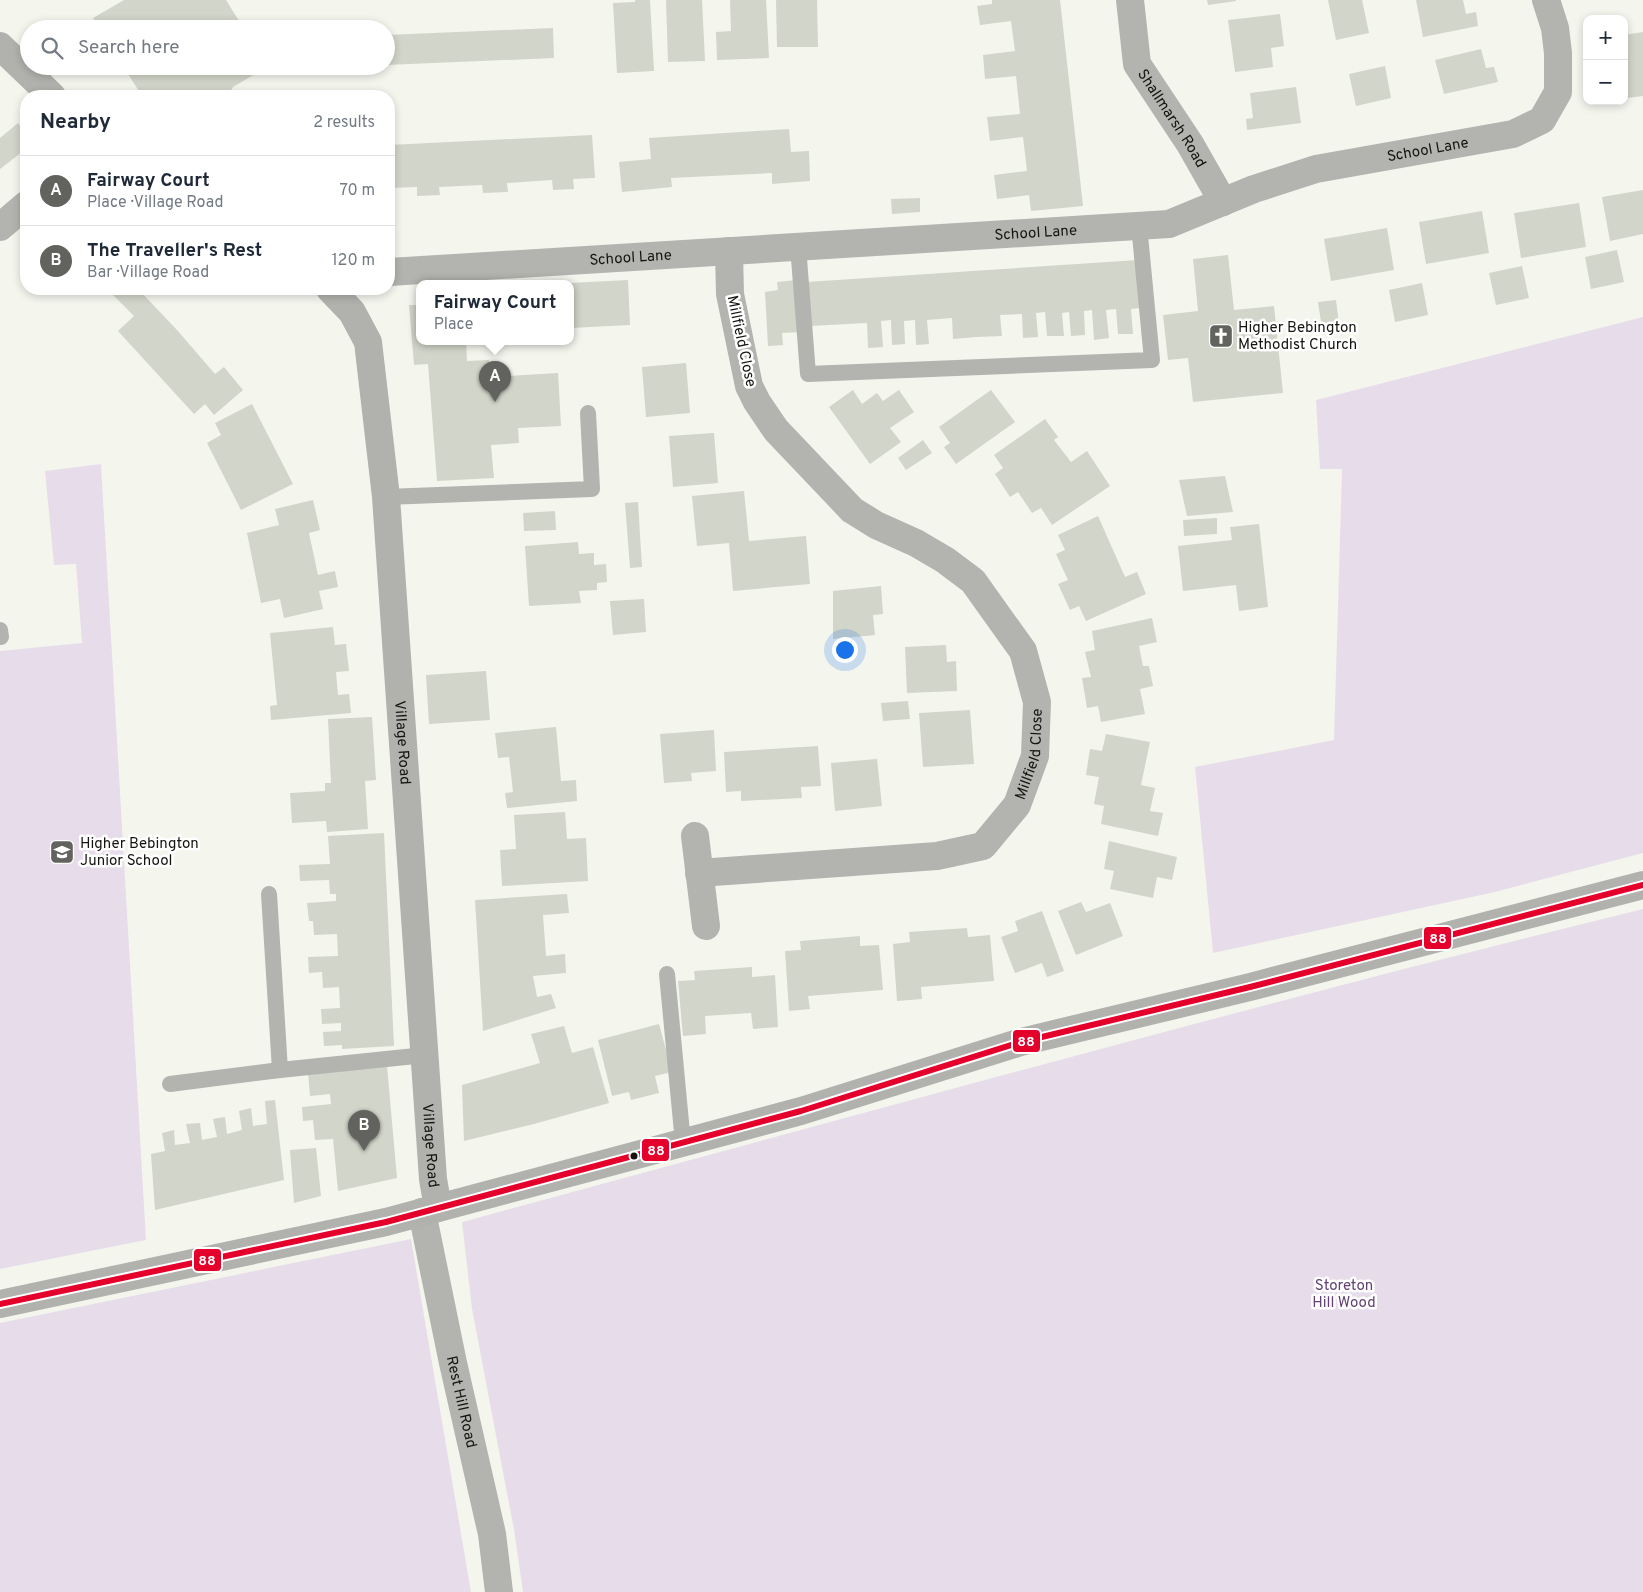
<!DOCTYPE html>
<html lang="en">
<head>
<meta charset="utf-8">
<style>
	:root { --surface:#fff; --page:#f2f2f3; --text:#1f2937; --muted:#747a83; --line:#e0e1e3; --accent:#62635e }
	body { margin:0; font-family:Overpass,sans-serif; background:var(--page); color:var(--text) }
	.controls { position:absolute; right:15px; top:15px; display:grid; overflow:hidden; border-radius:10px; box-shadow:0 2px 8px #0003 }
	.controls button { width:45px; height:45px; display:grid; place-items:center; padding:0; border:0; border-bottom:1px solid var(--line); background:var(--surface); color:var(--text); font:25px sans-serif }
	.you { position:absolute; left:844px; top:649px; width:18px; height:18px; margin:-12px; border:4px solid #fff; border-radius:50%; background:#1a73e8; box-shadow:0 0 0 8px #1a73e833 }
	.badge { display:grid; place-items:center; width:32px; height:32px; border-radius:50%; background:var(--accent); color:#fff; font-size:16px; font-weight:700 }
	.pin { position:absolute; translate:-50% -41px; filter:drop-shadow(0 1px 2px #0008) }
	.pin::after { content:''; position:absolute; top:26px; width:18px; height:15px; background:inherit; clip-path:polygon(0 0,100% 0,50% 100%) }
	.popup { position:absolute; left:416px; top:280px; width:158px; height:65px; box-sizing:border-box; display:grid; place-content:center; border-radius:10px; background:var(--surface); filter:drop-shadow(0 1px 4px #0005); font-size:16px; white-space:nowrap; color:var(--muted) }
	.popup b { font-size:19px; color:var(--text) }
	.popup::after { content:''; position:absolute; left:50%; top:100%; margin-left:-10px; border:10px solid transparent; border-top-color:var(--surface) }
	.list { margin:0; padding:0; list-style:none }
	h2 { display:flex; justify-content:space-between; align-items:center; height:65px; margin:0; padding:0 20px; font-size:21px }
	h2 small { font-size:16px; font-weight:400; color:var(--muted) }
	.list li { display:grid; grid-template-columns:32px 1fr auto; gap:15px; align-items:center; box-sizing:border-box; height:70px; padding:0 20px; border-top:1px solid var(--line) }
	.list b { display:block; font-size:19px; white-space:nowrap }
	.list p { margin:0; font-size:16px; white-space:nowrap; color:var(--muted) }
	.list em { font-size:16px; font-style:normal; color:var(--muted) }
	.icon { flex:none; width:28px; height:28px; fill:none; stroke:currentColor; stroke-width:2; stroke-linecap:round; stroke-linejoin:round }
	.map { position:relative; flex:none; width:1643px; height:1592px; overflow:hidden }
	.search { position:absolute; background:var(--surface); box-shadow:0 2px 8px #0003; left:20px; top:20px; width:375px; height:55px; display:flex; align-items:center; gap:12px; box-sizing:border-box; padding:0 18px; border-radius:28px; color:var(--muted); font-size:19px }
	.panel { position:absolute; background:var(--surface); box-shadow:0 2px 8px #0003; left:20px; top:90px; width:375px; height:205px; border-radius:20px }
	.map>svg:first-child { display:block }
	.green { fill:#e7ddea }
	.building { fill:#d2d5c9 }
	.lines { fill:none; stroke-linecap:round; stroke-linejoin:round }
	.lane { stroke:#b3b3b0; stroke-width:16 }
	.street { stroke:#b3b3b0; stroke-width:28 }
	.secondary { stroke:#b1b2ae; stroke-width:28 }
	.bus-1-casing { stroke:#fff; stroke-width:10 }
	.bus-1 { stroke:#e4002b; stroke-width:6 }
	.bus-dot { fill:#141410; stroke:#fff; stroke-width:2 }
	.labels { text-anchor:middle; stroke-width:5; stroke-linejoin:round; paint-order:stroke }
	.street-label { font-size:15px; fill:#141410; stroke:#fff }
	.poi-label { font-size:15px; fill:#141410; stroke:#fff; text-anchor:start }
	.park-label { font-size:15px; fill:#634273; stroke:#fff }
	.line-badge { stroke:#fff; stroke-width:2 }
	.badge-label { font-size:14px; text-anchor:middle; font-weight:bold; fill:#fff }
</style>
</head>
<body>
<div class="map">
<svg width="1643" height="1592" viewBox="0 0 1643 1592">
	<rect width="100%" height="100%" fill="#f4f6ee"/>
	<g class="green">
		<path d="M 1643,317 L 1643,853 L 1495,892 L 1213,953 L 1195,767 L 1334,740 L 1342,469 L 1320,469 L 1316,400 Z"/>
		<path d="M 101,464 L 146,1240 L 0,1269 L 0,651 L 82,643 L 76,564 L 54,565 L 45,471 Z"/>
		<path d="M 1643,909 L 1643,1592 L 523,1592 L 514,1530 L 472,1309 L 462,1222 C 855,1116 1247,1006 1643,909 Z"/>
		<path d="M 411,1239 L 471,1592 L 0,1592 L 0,1323 Z"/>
	</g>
	<g class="building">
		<path d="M 124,0 L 226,0 L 244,29 L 100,29 L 93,18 Z"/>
		<path d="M 635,0 L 650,0 L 654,71 L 617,73 L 613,3 L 635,2 Z"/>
		<path d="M 666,0 L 702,0 L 705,61 L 668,62 Z"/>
		<path d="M 730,0 L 766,0 L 769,58 L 717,60 L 716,32 L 731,31 Z"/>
		<path d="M 776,0 L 817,0 L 818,47 L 777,47 Z"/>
		<path d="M 992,0 L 1060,0 L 1083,206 L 1031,211 L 1029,195 L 997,199 L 994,175 L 1027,171 L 1023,137 L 990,141 L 987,117 L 1020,114 L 1016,76 L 985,79 L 983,55 L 1015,51 L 1011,21 L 980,25 L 977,6 L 992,4 Z"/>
		<path d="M 1207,0 L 1236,0 L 1236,1 L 1208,5 Z"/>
		<path d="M 1328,0 L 1362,0 L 1369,33 L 1336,40 Z"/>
		<path d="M 1416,0 L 1463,0 L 1466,14 L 1476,12 L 1478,26 L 1423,37 Z"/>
		<path d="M 1280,14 L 1284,46 L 1271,48 L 1273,67 L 1235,72 L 1228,20 Z"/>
		<path d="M 553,28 L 554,58 L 386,65 L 386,35 Z"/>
		<path d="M 1643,32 L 1643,96 L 1628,98 L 1624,75 L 1624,35 Z"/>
		<path d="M 1481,49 L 1486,68 L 1494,67 L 1498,82 L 1444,94 L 1435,60 Z"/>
		<path d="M 123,66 L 269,66 L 233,87 L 228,96 L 142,96 Z"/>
		<path d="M 1385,66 L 1391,98 L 1356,106 L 1349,74 Z"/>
		<path d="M 1296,87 L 1301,123 L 1247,130 L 1246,119 L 1253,118 L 1250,93 Z"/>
		<path d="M 18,123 L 26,134 L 26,149 L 0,169 L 0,138 Z"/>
		<path d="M 789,129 L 791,152 L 809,151 L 810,181 L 772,184 L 772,173 L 671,178 L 672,187 L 622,192 L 619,162 L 651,159 L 649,138 Z"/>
		<path d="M 592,135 L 595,178 L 573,179 L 574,189 L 553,190 L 552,180 L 507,183 L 508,192 L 483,193 L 482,185 L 439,187 L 440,195 L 417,196 L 417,187 L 389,188 L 389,145 Z"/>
		<path d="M 1643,190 L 1643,234 L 1610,241 L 1602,197 Z"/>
		<path d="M 920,198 L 920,212 L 892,214 L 891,199 Z"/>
		<path d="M 1579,203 L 1586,247 L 1521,258 L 1514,213 Z"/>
		<path d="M 1482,211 L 1489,253 L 1426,264 L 1419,222 Z"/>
		<path d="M 1387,228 L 1394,270 L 1331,281 L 1324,239 Z"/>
		<path d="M 1617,250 L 1624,282 L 1591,289 L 1585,257 Z"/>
		<path d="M 1228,255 L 1234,310 L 1274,306 L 1283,393 L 1193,402 L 1188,358 L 1168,360 L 1163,315 L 1198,311 L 1193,259 Z"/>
		<path d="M 1138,260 L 1141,308 L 1131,309 L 1133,334 L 1118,334 L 1116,309 L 1106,310 L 1109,338 L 1094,340 L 1092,310 L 1084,311 L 1085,335 L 1071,336 L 1069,312 L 1062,313 L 1064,336 L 1047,336 L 1045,312 L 1036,313 L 1038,337 L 1023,338 L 1022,314 L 1000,315 L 1002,336 L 976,337 L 953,339 L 952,318 L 927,320 L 929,344 L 916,345 L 915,320 L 904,321 L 905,344 L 892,345 L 891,320 L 881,321 L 883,347 L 868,348 L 867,323 L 810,326 L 807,282 Z"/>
		<path d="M 1522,266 L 1529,298 L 1496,305 L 1489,273 Z"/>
		<path d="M 628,280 L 630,325 L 570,328 L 570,283 Z"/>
		<path d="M 797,280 L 800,332 L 782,333 L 783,345 L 768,346 L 765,292 L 778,290 L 777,282 Z"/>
		<path d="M 1422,283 L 1428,315 L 1395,322 L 1389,290 Z"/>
		<path d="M 118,289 L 138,289 L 177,330 L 215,374 L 224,367 L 243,390 L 214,415 L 205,404 L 194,414 L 118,331 L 134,316 L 112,294 Z"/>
		<path d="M 1336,300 L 1340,332 L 1323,335 L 1318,302 Z"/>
		<path d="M 409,305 L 420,305 L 420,341 L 466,341 L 467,361 L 489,360 L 490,377 L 558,373 L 561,426 L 518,428 L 519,443 L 491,445 L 494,478 L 437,481 L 428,364 L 414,365 Z"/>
		<path d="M 686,363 L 690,413 L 646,417 L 642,367 Z"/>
		<path d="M 853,390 L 862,404 L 877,393 L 883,401 L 899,390 L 914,412 L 890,428 L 901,442 L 870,464 L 829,407 Z"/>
		<path d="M 991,390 L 1015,422 L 956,464 L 944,447 L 950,443 L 939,427 Z"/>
		<path d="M 252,404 L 293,484 L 241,510 L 207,443 L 221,435 L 215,423 Z"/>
		<path d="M 1045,419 L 1058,437 L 1054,440 L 1071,462 L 1087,451 L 1110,486 L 1052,525 L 1041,508 L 1032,513 L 1018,492 L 1010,497 L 995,474 L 1003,468 L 994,455 Z"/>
		<path d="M 714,433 L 718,483 L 673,487 L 669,436 Z"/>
		<path d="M 923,440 L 932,453 L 906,470 L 898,458 Z"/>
		<path d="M 1225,476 L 1233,512 L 1187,516 L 1179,480 Z"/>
		<path d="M 744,491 L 749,541 L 806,536 L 810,584 L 733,591 L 729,543 L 697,546 L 692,496 Z"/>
		<path d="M 313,500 L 320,530 L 309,533 L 318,575 L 335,571 L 338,587 L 319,591 L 323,609 L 284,618 L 280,599 L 261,603 L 247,533 L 279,525 L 275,509 Z"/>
		<path d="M 638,502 L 642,567 L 630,568 L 625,503 Z"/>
		<path d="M 555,511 L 556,530 L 524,531 L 523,513 Z"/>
		<path d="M 1098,516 L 1125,577 L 1137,572 L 1146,594 L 1086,621 L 1079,606 L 1070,610 L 1058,584 L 1068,580 L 1056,554 L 1065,550 L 1058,535 Z"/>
		<path d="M 1217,518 L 1217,534 L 1184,536 L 1183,520 Z"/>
		<path d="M 1259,524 L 1268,607 L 1239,611 L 1236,585 L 1183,591 L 1178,546 L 1232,540 L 1230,527 Z"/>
		<path d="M 578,542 L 579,554 L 594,553 L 594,565 L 606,564 L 607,582 L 597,583 L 597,590 L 579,591 L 581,603 L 529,606 L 525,546 Z"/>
		<path d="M 881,586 L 883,614 L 873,615 L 875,635 L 833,639 L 833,591 Z"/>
		<path d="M 644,599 L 646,632 L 613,635 L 610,601 Z"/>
		<path d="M 1152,618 L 1157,642 L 1139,646 L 1143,666 L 1149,666 L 1153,686 L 1140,689 L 1145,714 L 1101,722 L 1098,706 L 1087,708 L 1082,678 L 1091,677 L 1085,652 L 1095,650 L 1092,631 Z"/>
		<path d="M 333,627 L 335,645 L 346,644 L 349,671 L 336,672 L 338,695 L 349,694 L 351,713 L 271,720 L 270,706 L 277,705 L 270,633 Z"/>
		<path d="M 946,645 L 947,662 L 956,661 L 957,691 L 907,693 L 905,647 Z"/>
		<path d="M 486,671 L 490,720 L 429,724 L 426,675 Z"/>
		<path d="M 908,701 L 910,719 L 883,721 L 881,703 Z"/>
		<path d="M 970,710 L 974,764 L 923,767 L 919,713 Z"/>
		<path d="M 372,717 L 376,780 L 365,781 L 368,829 L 327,832 L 326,821 L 292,823 L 290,793 L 325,791 L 325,783 L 331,783 L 328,719 Z"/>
		<path d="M 556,727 L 561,781 L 576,780 L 577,801 L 507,808 L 505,793 L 513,792 L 509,757 L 498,758 L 495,733 Z"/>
		<path d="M 714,730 L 716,771 L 691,773 L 692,781 L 664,783 L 660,734 Z"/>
		<path d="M 1106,734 L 1150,742 L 1141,785 L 1155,788 L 1150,811 L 1163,813 L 1158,836 L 1101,824 L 1104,806 L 1094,804 L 1099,777 L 1086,775 L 1090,749 L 1102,751 Z"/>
		<path d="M 818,746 L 821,786 L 801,787 L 802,798 L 741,801 L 741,791 L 726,792 L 724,752 Z"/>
		<path d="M 877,759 L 882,806 L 835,811 L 831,763 Z"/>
		<path d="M 565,812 L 567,839 L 586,838 L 588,881 L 502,886 L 500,850 L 516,849 L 514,815 Z"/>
		<path d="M 384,833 L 394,1046 L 342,1049 L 342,1045 L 324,1046 L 323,1032 L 341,1031 L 341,1023 L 322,1024 L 321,1009 L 340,1008 L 339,987 L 323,988 L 322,972 L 309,973 L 308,957 L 338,956 L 337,934 L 314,935 L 313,921 L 309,921 L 307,903 L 336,901 L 336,894 L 330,894 L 329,880 L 300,881 L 299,865 L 330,864 L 328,836 Z"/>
		<path d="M 1109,841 L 1177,857 L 1172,880 L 1157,877 L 1153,898 L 1110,889 L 1114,871 L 1104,869 Z"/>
		<path d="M 567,894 L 569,913 L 543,915 L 546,956 L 565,954 L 566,973 L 533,976 L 537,997 L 551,994 L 556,1008 L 483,1031 L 475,900 Z"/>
		<path d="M 1081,902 L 1086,912 L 1110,903 L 1123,936 L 1076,955 L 1058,911 Z"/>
		<path d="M 1042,911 L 1064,971 L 1047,977 L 1042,963 L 1015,973 L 1001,937 L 1018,931 L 1015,921 Z"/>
		<path d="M 967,928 L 968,937 L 990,935 L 994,981 L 921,987 L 922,999 L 897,1001 L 893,944 L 910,942 L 909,932 Z"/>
		<path d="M 860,936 L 860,946 L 879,945 L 883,990 L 808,996 L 810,1009 L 789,1011 L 785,951 L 801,950 L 800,941 Z"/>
		<path d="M 752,967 L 752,977 L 775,975 L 778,1027 L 753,1029 L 751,1013 L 705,1016 L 706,1034 L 683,1036 L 678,981 L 695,980 L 694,971 Z"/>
		<path d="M 659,1024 L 672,1072 L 655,1076 L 659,1093 L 631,1100 L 629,1092 L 612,1096 L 598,1040 Z"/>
		<path d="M 564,1026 L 572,1053 L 593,1047 L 609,1103 L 534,1124 L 464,1141 L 462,1085 L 540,1063 L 531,1034 Z"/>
		<path d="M 387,1066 L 397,1178 L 338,1191 L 333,1139 L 315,1140 L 313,1120 L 303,1121 L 302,1107 L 331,1104 L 330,1094 L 310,1096 L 308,1073 Z"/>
		<path d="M 275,1100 L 284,1180 L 155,1210 L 151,1154 L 165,1151 L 162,1133 L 174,1130 L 175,1145 L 190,1143 L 186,1124 L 200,1123 L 202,1140 L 217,1137 L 213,1119 L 225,1117 L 227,1134 L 242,1130 L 239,1111 L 251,1108 L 253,1126 L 267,1124 L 265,1101 Z"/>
		<path d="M 316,1148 L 321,1196 L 294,1203 L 290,1150 Z"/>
	</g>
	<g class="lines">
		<g class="lane">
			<path d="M 798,246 L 808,374 L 1152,360 L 1139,225"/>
			<path d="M 386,497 L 592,489 L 588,413"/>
			<path d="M 0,630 L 1,637"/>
			<path d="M 269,894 L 280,1070"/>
			<path d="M 667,974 L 683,1143"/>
			<path d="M 170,1084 L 280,1070 L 425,1055"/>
		</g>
		<g class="street">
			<path id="s1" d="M 1130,0 L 1137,64 L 1190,144 L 1223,202"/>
			<path d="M 0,227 L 26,205"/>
			<path id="s2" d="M 389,272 L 1169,224 L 1254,189 L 1316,169 L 1513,134 L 1542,120 L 1558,92 L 1558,53 L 1555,28 L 1546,0"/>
			<path d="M 695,836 L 706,926"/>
			<path id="s3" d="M 699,873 L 937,856 L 983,846 L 1017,805 L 1035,756 L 1037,702 L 1023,651 L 973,581 L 945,560 L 916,543 L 876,525 L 852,510 L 776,430 L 757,402 L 749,386 L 730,294 L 729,251"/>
			<path id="s4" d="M 422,1212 L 453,1363 L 492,1534 L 499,1592"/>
		</g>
		<g class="secondary">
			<path d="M 0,46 L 52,96"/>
			<path id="s5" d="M 330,289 L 352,312 L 368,342 L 386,497 L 433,1179 L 438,1208"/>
			<path d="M 0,1304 L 386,1222 L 801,1111 L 1021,1042 L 1250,987 L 1643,885"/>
		</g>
		<defs>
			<path id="bus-1" d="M 0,1304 L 386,1222 L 801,1111 L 1021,1042 L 1250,987 L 1643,885"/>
		</defs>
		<use href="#bus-1" class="bus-1-casing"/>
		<use href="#bus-1" class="bus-1"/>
	</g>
	<defs>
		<symbol id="church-square" viewBox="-11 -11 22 22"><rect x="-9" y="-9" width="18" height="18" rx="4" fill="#62635e" stroke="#fff"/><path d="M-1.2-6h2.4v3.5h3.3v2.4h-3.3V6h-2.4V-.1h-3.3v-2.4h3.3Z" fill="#fff"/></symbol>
		<symbol id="school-square" viewBox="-11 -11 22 22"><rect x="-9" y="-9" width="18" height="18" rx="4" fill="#62635e" stroke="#fff"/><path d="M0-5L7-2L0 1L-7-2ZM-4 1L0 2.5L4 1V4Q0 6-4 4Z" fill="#fff"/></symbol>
	</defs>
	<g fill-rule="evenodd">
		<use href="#church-square" x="1207" y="322" width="28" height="28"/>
		<use href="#school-square" x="48" y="838" width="28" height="28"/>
	</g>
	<circle class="bus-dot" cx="634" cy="1156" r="4.5"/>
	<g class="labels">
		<g class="street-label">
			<text dy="5" stroke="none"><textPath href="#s1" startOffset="129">Shallmarsh Road</textPath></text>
			<text dy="5" stroke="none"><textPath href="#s2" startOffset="1052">School Lane</textPath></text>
			<text dy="5" stroke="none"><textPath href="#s2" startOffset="648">School Lane</textPath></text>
			<text dy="5" stroke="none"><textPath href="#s2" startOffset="242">School Lane</textPath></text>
			<text transform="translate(742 341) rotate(78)" y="5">Millfield Close</text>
			<text dy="5" stroke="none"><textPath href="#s5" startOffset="468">Village Road</textPath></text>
			<text dy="5" stroke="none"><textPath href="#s3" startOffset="392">Millfield Close</textPath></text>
			<text dy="5" stroke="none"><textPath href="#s5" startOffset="872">Village Road</textPath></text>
			<text dy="5" stroke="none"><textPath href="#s4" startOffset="194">Rest Hill Road</textPath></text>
		</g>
		<g class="poi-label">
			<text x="1238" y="332">Higher Bebington<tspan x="1238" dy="17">Methodist Church</tspan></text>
			<text x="80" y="848">Higher Bebington<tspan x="80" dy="17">Junior School</tspan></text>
		</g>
		<g class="park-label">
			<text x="1344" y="1290">Storeton<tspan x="1344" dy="17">Hill Wood</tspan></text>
		</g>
	</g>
	<g class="line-badge">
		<rect x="1423" y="926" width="29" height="24" rx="5" fill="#e4002b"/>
		<rect x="1012" y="1029" width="29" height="24" rx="5" fill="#e4002b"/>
		<rect x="641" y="1138" width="29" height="24" rx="5" fill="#e4002b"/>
		<rect x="193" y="1248" width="29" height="24" rx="5" fill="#e4002b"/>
	</g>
	<g class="badge-label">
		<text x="1438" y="943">88</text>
		<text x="1026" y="1046">88</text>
		<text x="656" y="1155">88</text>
		<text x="207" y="1265">88</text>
	</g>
</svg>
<div class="controls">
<button>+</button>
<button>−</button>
</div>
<div class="you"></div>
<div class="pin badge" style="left:495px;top:402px">A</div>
<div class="popup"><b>Fairway Court</b>Place</div>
<div class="pin badge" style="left:364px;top:1151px">B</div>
<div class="search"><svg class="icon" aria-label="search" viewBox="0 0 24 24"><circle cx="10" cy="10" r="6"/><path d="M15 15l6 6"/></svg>Search here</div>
<section class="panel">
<h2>Nearby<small>2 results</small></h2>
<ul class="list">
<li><span class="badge">A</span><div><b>Fairway Court</b><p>Place · Village Road</p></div><em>70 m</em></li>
<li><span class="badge">B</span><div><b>The Traveller's Rest</b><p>Bar · Village Road</p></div><em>120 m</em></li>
</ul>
</section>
</div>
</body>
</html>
